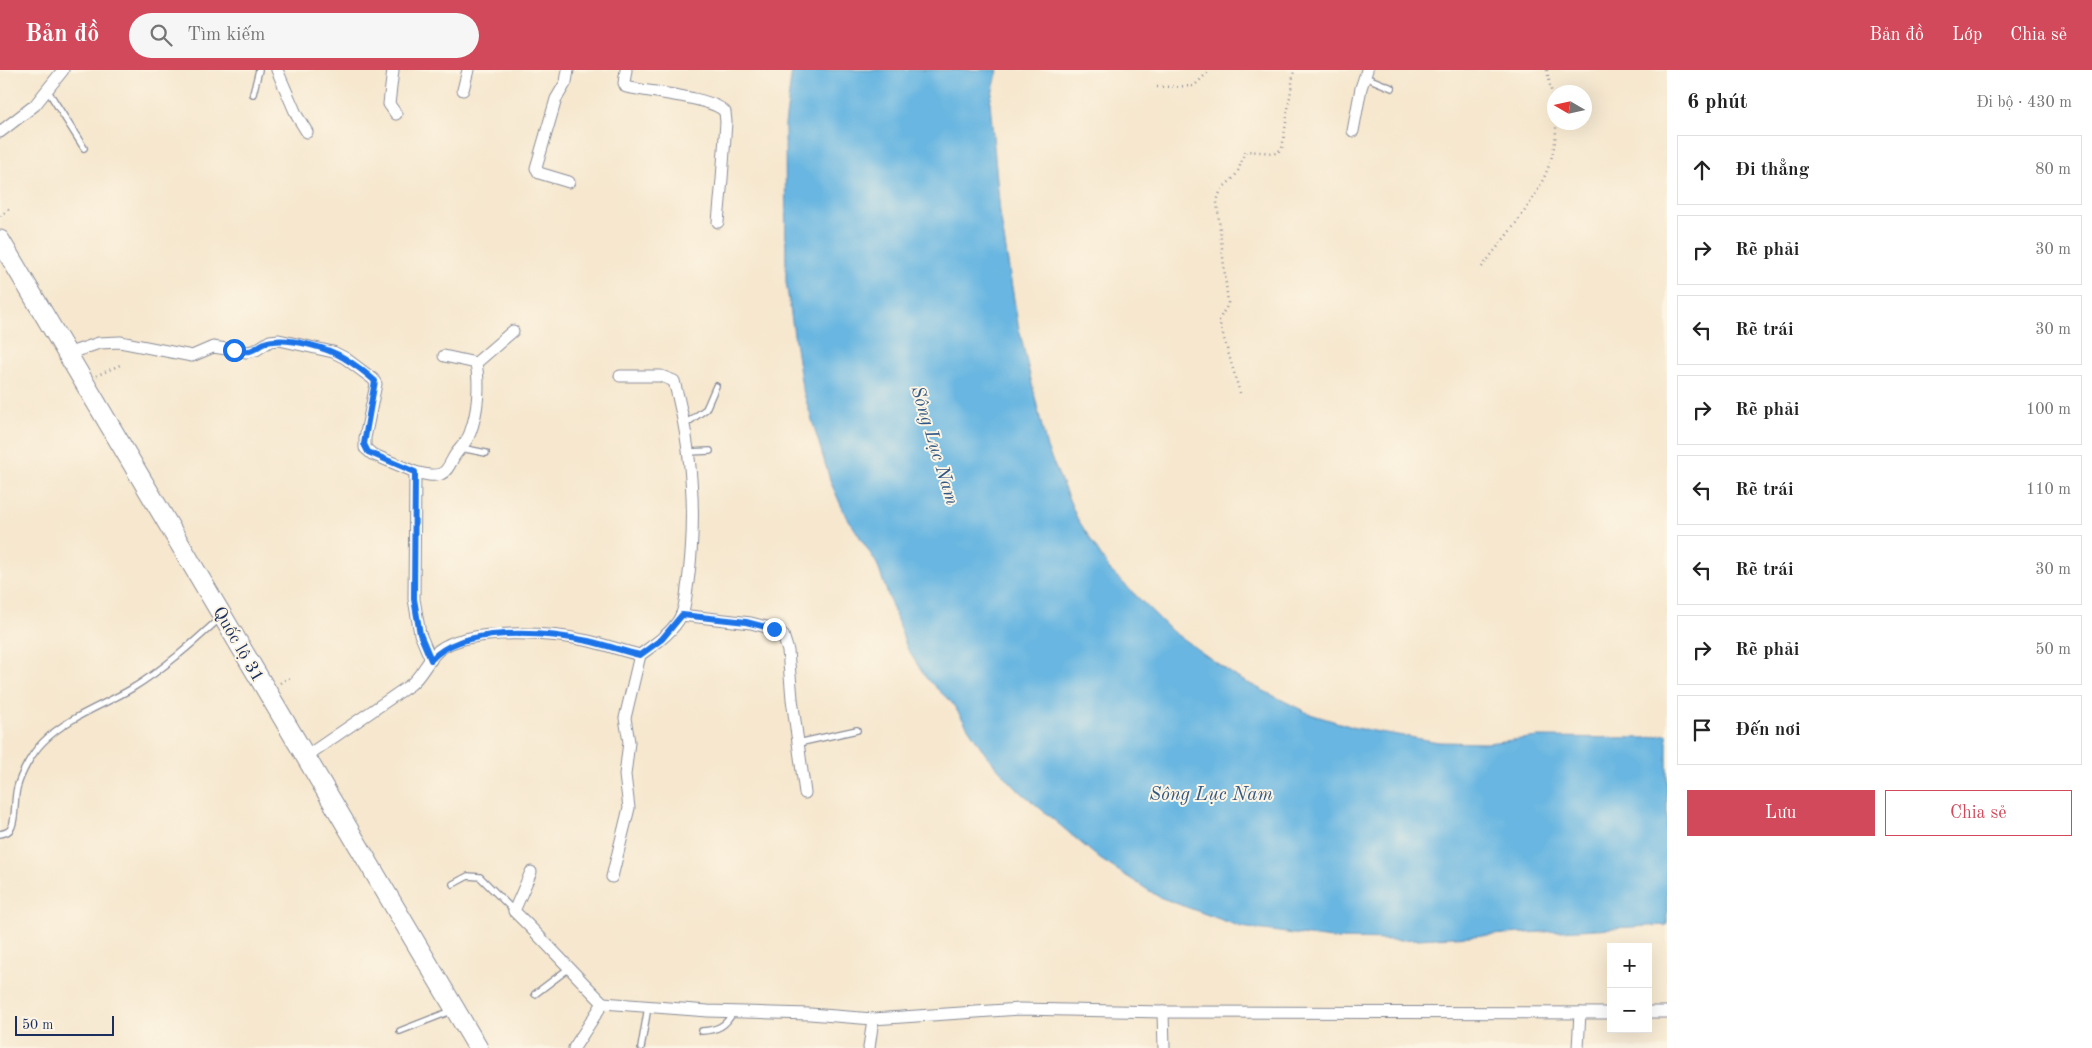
<!DOCTYPE html>
<html lang="vi">
<head>
<meta charset="utf-8">
<style>
	:root { --surface:#fff; --page:#f6f6f6; --text:#222; --muted:#767676; --line:#e0e0e0; --accent:#d1495b }
	body { margin:0; font-family:"Old Standard TT",serif; background:var(--page); color:var(--text) }
	.controls { position:absolute; right:15px; bottom:15px; display:grid; overflow:hidden; border-radius:0px; box-shadow:0 5px 20px #0002 }
	.controls button { width:45px; height:45px; display:grid; place-items:center; padding:0; border:0; border-bottom:1px solid var(--line); background:var(--surface); color:var(--text); font:25px sans-serif }
	.compass { position:absolute; left:1547px; top:15px; width:45px; height:45px; border-radius:50%; background:var(--surface); box-shadow:0 5px 20px #0002; rotate:279deg }
	.scale { position:absolute; left:15px; bottom:12px; width:99px; box-sizing:border-box; padding-left:5px; border:2px solid #1b2f5e; border-top:0; font-size:14px; line-height:18px; white-space:nowrap; color:#1b2f5e; -webkit-text-stroke:4px #fcf5e5; paint-order:stroke }
	.stop { position:absolute; width:15px; height:15px; margin:-11px; border:4px solid #1a73e8; border-radius:50%; background:#fff }
	.stop.end { background:#1a73e8; border-color:#fff; box-shadow:0 1px 5px #0008 }
	.list { margin:0; padding:0; list-style:none }
	h2 { display:flex; justify-content:space-between; align-items:center; height:65px; margin:0; padding:0 20px; font-size:21px }
	h2 small { font-size:16px; font-weight:400; color:var(--muted) }
	.list li { display:grid; grid-template-columns:32px 1fr auto; gap:15px; align-items:center; box-sizing:border-box; height:70px; margin:0 10px 10px; padding:0 10px; border:1px solid var(--line); border-radius:0px }
	.list b { display:block; font-size:19px; white-space:nowrap }
	.list em { font-size:16px; font-style:normal; color:var(--muted) }
	.actions { display:flex; gap:10px; padding:15px 20px }
	.actions a { flex:1; padding:11px 0; border:1px solid var(--accent); border-radius:0px; text-align:center; font-size:18px; color:var(--accent) }
	.actions .main { background:var(--accent); color:#fff }
	.icon { flex:none; width:28px; height:28px; fill:none; stroke:currentColor; stroke-width:2; stroke-linecap:round; stroke-linejoin:round }
	.map { position:relative; flex:none; width:1667px; height:978px; overflow:hidden }
	header { display:flex; align-items:center; gap:30px; box-sizing:border-box; height:70px; padding:0 25px; background:var(--accent); color:#fff }
	header strong { font-size:24px }
	nav { display:flex; gap:28px; margin-inline-start:auto; font-size:18px }
	.search { width:350px; height:45px; background:var(--page); display:flex; align-items:center; gap:12px; box-sizing:border-box; padding:0 18px; border-radius:28px; color:var(--muted); font-size:19px }
	main { display:flex }
	aside { flex:1; background:var(--surface) }
	.map>svg:first-child { display:block }
	.water { fill:#67b6e1; stroke:#4172a0 }
	.lines { fill:none; stroke-linecap:round; stroke-linejoin:round }
	.service-casing { stroke:#888b96; stroke-width:8 }
	.minor-casing { stroke:#888b96; stroke-width:13 }
	.trunk-casing { stroke:#888b96; stroke-width:21 }
	.path { stroke:#888b96; stroke-width:2.5; stroke-dasharray:1 4; stroke-linecap:butt }
	.service { stroke:#fff; stroke-width:5.5 }
	.minor { stroke:#fff; stroke-width:11 }
	.trunk { stroke:#fff; stroke-width:19 }
	.route { stroke:#1a73e8; stroke-width:6 }
	.labels { text-anchor:middle; stroke-width:4; stroke-linejoin:round; paint-order:stroke }
	.street-label { font-size:18px; fill:#1b2f5e; stroke:#fcf5e5 }
	.water-label { font-size:19px; font-style:italic; fill:#325885; stroke:#fcf5e5 }
</style>
</head>
<body>
<header>
<strong>Bản đồ</strong>
<div class="search"><svg class="icon" aria-label="search" viewBox="0 0 24 24"><circle cx="10" cy="10" r="6"/><path d="M15 15l6 6"/></svg>Tìm kiếm</div>
<nav><a>Bản đồ</a><a>Lớp</a><a>Chia sẻ</a></nav>
</header>
<main>
<div class="map">
<svg width="1667" height="978" viewBox="0 0 1667 978">
	<rect width="100%" height="100%" fill="#fcf5e5"/>
	<filter id="ink" filterUnits="userSpaceOnUse"><feTurbulence type="fractalNoise" baseFrequency=".02" numOctaves="2"/><feDisplacementMap in="SourceGraphic" scale="10" xChannelSelector="R" yChannelSelector="G"/><feConvolveMatrix kernelMatrix="1 2 1 2 8 2 1 2 1" color-interpolation-filters="sRGB"/></filter>
	<filter id="wash" filterUnits="userSpaceOnUse"><feTurbulence type="fractalNoise" baseFrequency=".0096" numOctaves="4" result="noise"/><feDisplacementMap in="SourceGraphic" scale="20" xChannelSelector="R" yChannelSelector="G"/><feGaussianBlur stdDeviation="1.12" result="paint"/><feColorMatrix in="noise" values="0 0 0 0 0 0 0 0 0 0 0 0 0 0 0 0 0 1.4 0 .05"/><feComposite in="paint" operator="in"/></filter>
	<g filter="url(#wash)">
		<rect width="100%" height="100%" fill="#f6e7ce"/>
		<path class="water" d="M 792,0 L 998,0 L 990,32 L 1000,143 L 1018,254 L 1047,378 L 1077,448 L 1110,500 L 1173,562 L 1238,608 L 1310,644 L 1356,658 L 1439,672 L 1487,673 L 1538,667 L 1647,668 L 1667,664 L 1667,855 L 1400,870 L 1331,869 L 1241,857 L 1159,827 L 1100,789 L 1015,717 L 986,685 L 952,633 L 926,608 L 907,578 L 877,494 L 844,442 L 831,413 L 802,317 L 786,212 L 785,55 Z"/>
	</g>
	<g filter="url(#ink)">
		<g class="lines">
			<defs>
				<g id="service">
					<path d="M 1365,7 L 1392,18"/>
					<path d="M 48,21 L 84,78"/>
					<path d="M 253,24 L 259,0"/>
					<path d="M 684,355 L 706,339 L 716,316"/>
					<path d="M 461,378 L 486,383"/>
					<path d="M 689,382 L 710,381"/>
					<path d="M 798,673 L 857,660"/>
					<path d="M 0,764 C 5,763 10,762 12,756 C 16,745 14,730 17,718 C 21,703 32,683 43,672 C 68,647 102,636 131,619 C 164,599 193,573 221,547"/>
					<path d="M 453,814 L 468,806 L 480,807 L 514,841"/>
					<path d="M 535,924 L 568,899"/>
					<path d="M 400,961 L 451,941"/>
					<path d="M 702,961 C 718,960 726,956 733,942"/>
					<path d="M 641,978 L 648,937"/>
				</g>
				<g id="minor">
					<path d="M 277,0 L 297,46 L 307,62"/>
					<path d="M 393,0 L 389,34 L 396,44"/>
					<path d="M 568,0 L 566,12 L 556,29 L 536,98 L 539,103 L 569,112"/>
					<path d="M 626,0 L 624,13 L 626,17 C 646,22 713,27 725,42 L 726,52 L 722,109 L 718,152"/>
					<path d="M 463,20 L 468,0"/>
					<path d="M 1353,61 L 1361,18 L 1367,0"/>
					<path d="M 0,62 L 35,35 L 63,0"/>
					<path d="M 67,284 L 99,273 L 120,272 L 192,286 L 213,277 L 247,282 L 256,280 L 270,271 L 279,270 L 333,282 L 345,288 L 373,309 L 376,314 L 365,368 L 365,378 L 372,384 L 415,402 L 414,529 L 420,564 L 431,590"/>
					<path d="M 476,293 L 513,261"/>
					<path d="M 415,402 C 423,404 433,407 441,404 C 448,401 451,391 455,385 C 460,378 467,372 470,363 C 478,342 480,315 476,293 L 444,286"/>
					<path d="M 681,545 L 751,553 L 774,559 L 783,565 L 788,581 L 792,629 L 805,723"/>
					<path d="M 305,687 L 410,615 C 422,606 427,590 439,580 C 469,557 553,563 589,571 C 606,575 623,581 640,585 C 655,574 672,563 681,546 C 686,536 686,522 688,512 C 697,445 692,377 674,311 L 661,306 L 620,306"/>
					<path d="M 531,802 L 514,841 C 545,871 573,903 603,933"/>
					<path d="M 612,807 L 629,738 L 625,705 L 629,672 L 625,648 L 640,585"/>
					<path d="M 1163,942 L 1164,978"/>
					<path d="M 1648,942 L 1667,942"/>
					<path d="M 574,978 L 603,933 L 708,941 L 810,944 L 873,949"/>
					<path d="M 869,978 L 873,949 L 1020,939 L 1163,942 L 1611,943"/>
					<path d="M 1578,978 L 1580,943"/>
				</g>
				<path id="trunk" d="M 0,170 L 478,978"/>
			</defs>
			<use href="#service" class="service-casing"/>
			<use href="#minor" class="minor-casing"/>
			<use href="#trunk" class="trunk-casing"/>
			<g class="path">
				<path d="M 1547,0 L 1554,35"/>
				<path d="M 1157,17 L 1194,16 L 1210,0"/>
				<path d="M 0,146 L 12,137"/>
				<path d="M 1482,197 C 1514,154 1558,110 1556,52"/>
				<path d="M 96,306 L 122,294"/>
				<path d="M 1240,323 L 1219,251 C 1221,244 1226,240 1228,233 L 1217,132 C 1221,113 1228,117 1237,103 C 1241,96 1241,88 1246,81 L 1275,83 L 1282,79 L 1294,0"/>
				<path d="M 280,613 L 292,606"/>
			</g>
			<use href="#service" class="service"/>
			<use href="#minor" class="minor"/>
			<use href="#trunk" class="trunk"/>
		</g>
	</g>
	<g class="lines" filter="url(#ink)">
		<path class="route" d="M 234,280 C 262,285 253,273 273,271 C 291,268 328,278 344,288 C 354,294 366,303 375,311 L 364,374 L 368,382 L 415,402 L 414,529 L 420,564 L 431,590 C 462,555 546,562 588,571 C 606,575 623,581 640,585 L 662,569 L 682,545 L 746,552 L 774,559"/>
	</g>
	<g class="labels">
		<g class="street-label">
			<text transform="translate(239 574) rotate(60)" y="6">Quốc lộ 31</text>
		</g>
		<g class="water-label">
			<text transform="translate(936 375) rotate(73)" y="7">Sông Lục Nam</text>
			<text x="1211" y="730">Sông Lục Nam</text>
		</g>
	</g>
</svg>
<div class="controls">
<button>+</button>
<button>−</button>
</div>
<svg class="compass" viewBox="-18 -18 36 36"><path d="M0-13l5 13h-10z" fill="#e53935"/><path d="M0 13l5-13h-10z" fill="#767676"/></svg>
<div class="scale">50 m</div>
<div class="stop" style="left:234px;top:280px"></div>
<div class="stop end" style="left:774px;top:559px"></div>
</div>
<aside>
<h2>6 phút<small>Đi bộ · 430 m</small></h2>
<ul class="list">
<li><svg class="icon" aria-label="ahead" viewBox="0 0 24 24"><path d="M12 20V5M6 11l6-6 6 6"/></svg><div><b>Đi thẳng</b></div><em>80 m</em></li>
<li><svg class="icon" aria-label="right" viewBox="0 0 24 24"><path d="M7 20v-9h11M14 6l5 5-5 5"/></svg><div><b>Rẽ phải</b></div><em>30 m</em></li>
<li><svg class="icon" aria-label="left" viewBox="0 0 24 24"><path d="M17 20v-9H6M10 6l-5 5 5 5"/></svg><div><b>Rẽ trái</b></div><em>30 m</em></li>
<li><svg class="icon" aria-label="right" viewBox="0 0 24 24"><path d="M7 20v-9h11M14 6l5 5-5 5"/></svg><div><b>Rẽ phải</b></div><em>100 m</em></li>
<li><svg class="icon" aria-label="left" viewBox="0 0 24 24"><path d="M17 20v-9H6M10 6l-5 5 5 5"/></svg><div><b>Rẽ trái</b></div><em>110 m</em></li>
<li><svg class="icon" aria-label="left" viewBox="0 0 24 24"><path d="M17 20v-9H6M10 6l-5 5 5 5"/></svg><div><b>Rẽ trái</b></div><em>30 m</em></li>
<li><svg class="icon" aria-label="right" viewBox="0 0 24 24"><path d="M7 20v-9h11M14 6l5 5-5 5"/></svg><div><b>Rẽ phải</b></div><em>50 m</em></li>
<li><svg class="icon" aria-label="arrive" viewBox="0 0 24 24"><path d="M6 21V4h12l-3 4 3 4H6"/></svg><div><b>Đến nơi</b></div></li>
</ul>
<div class="actions"><a class="main">Lưu</a><a>Chia sẻ</a></div>
</aside>
</main>
</body>
</html>
